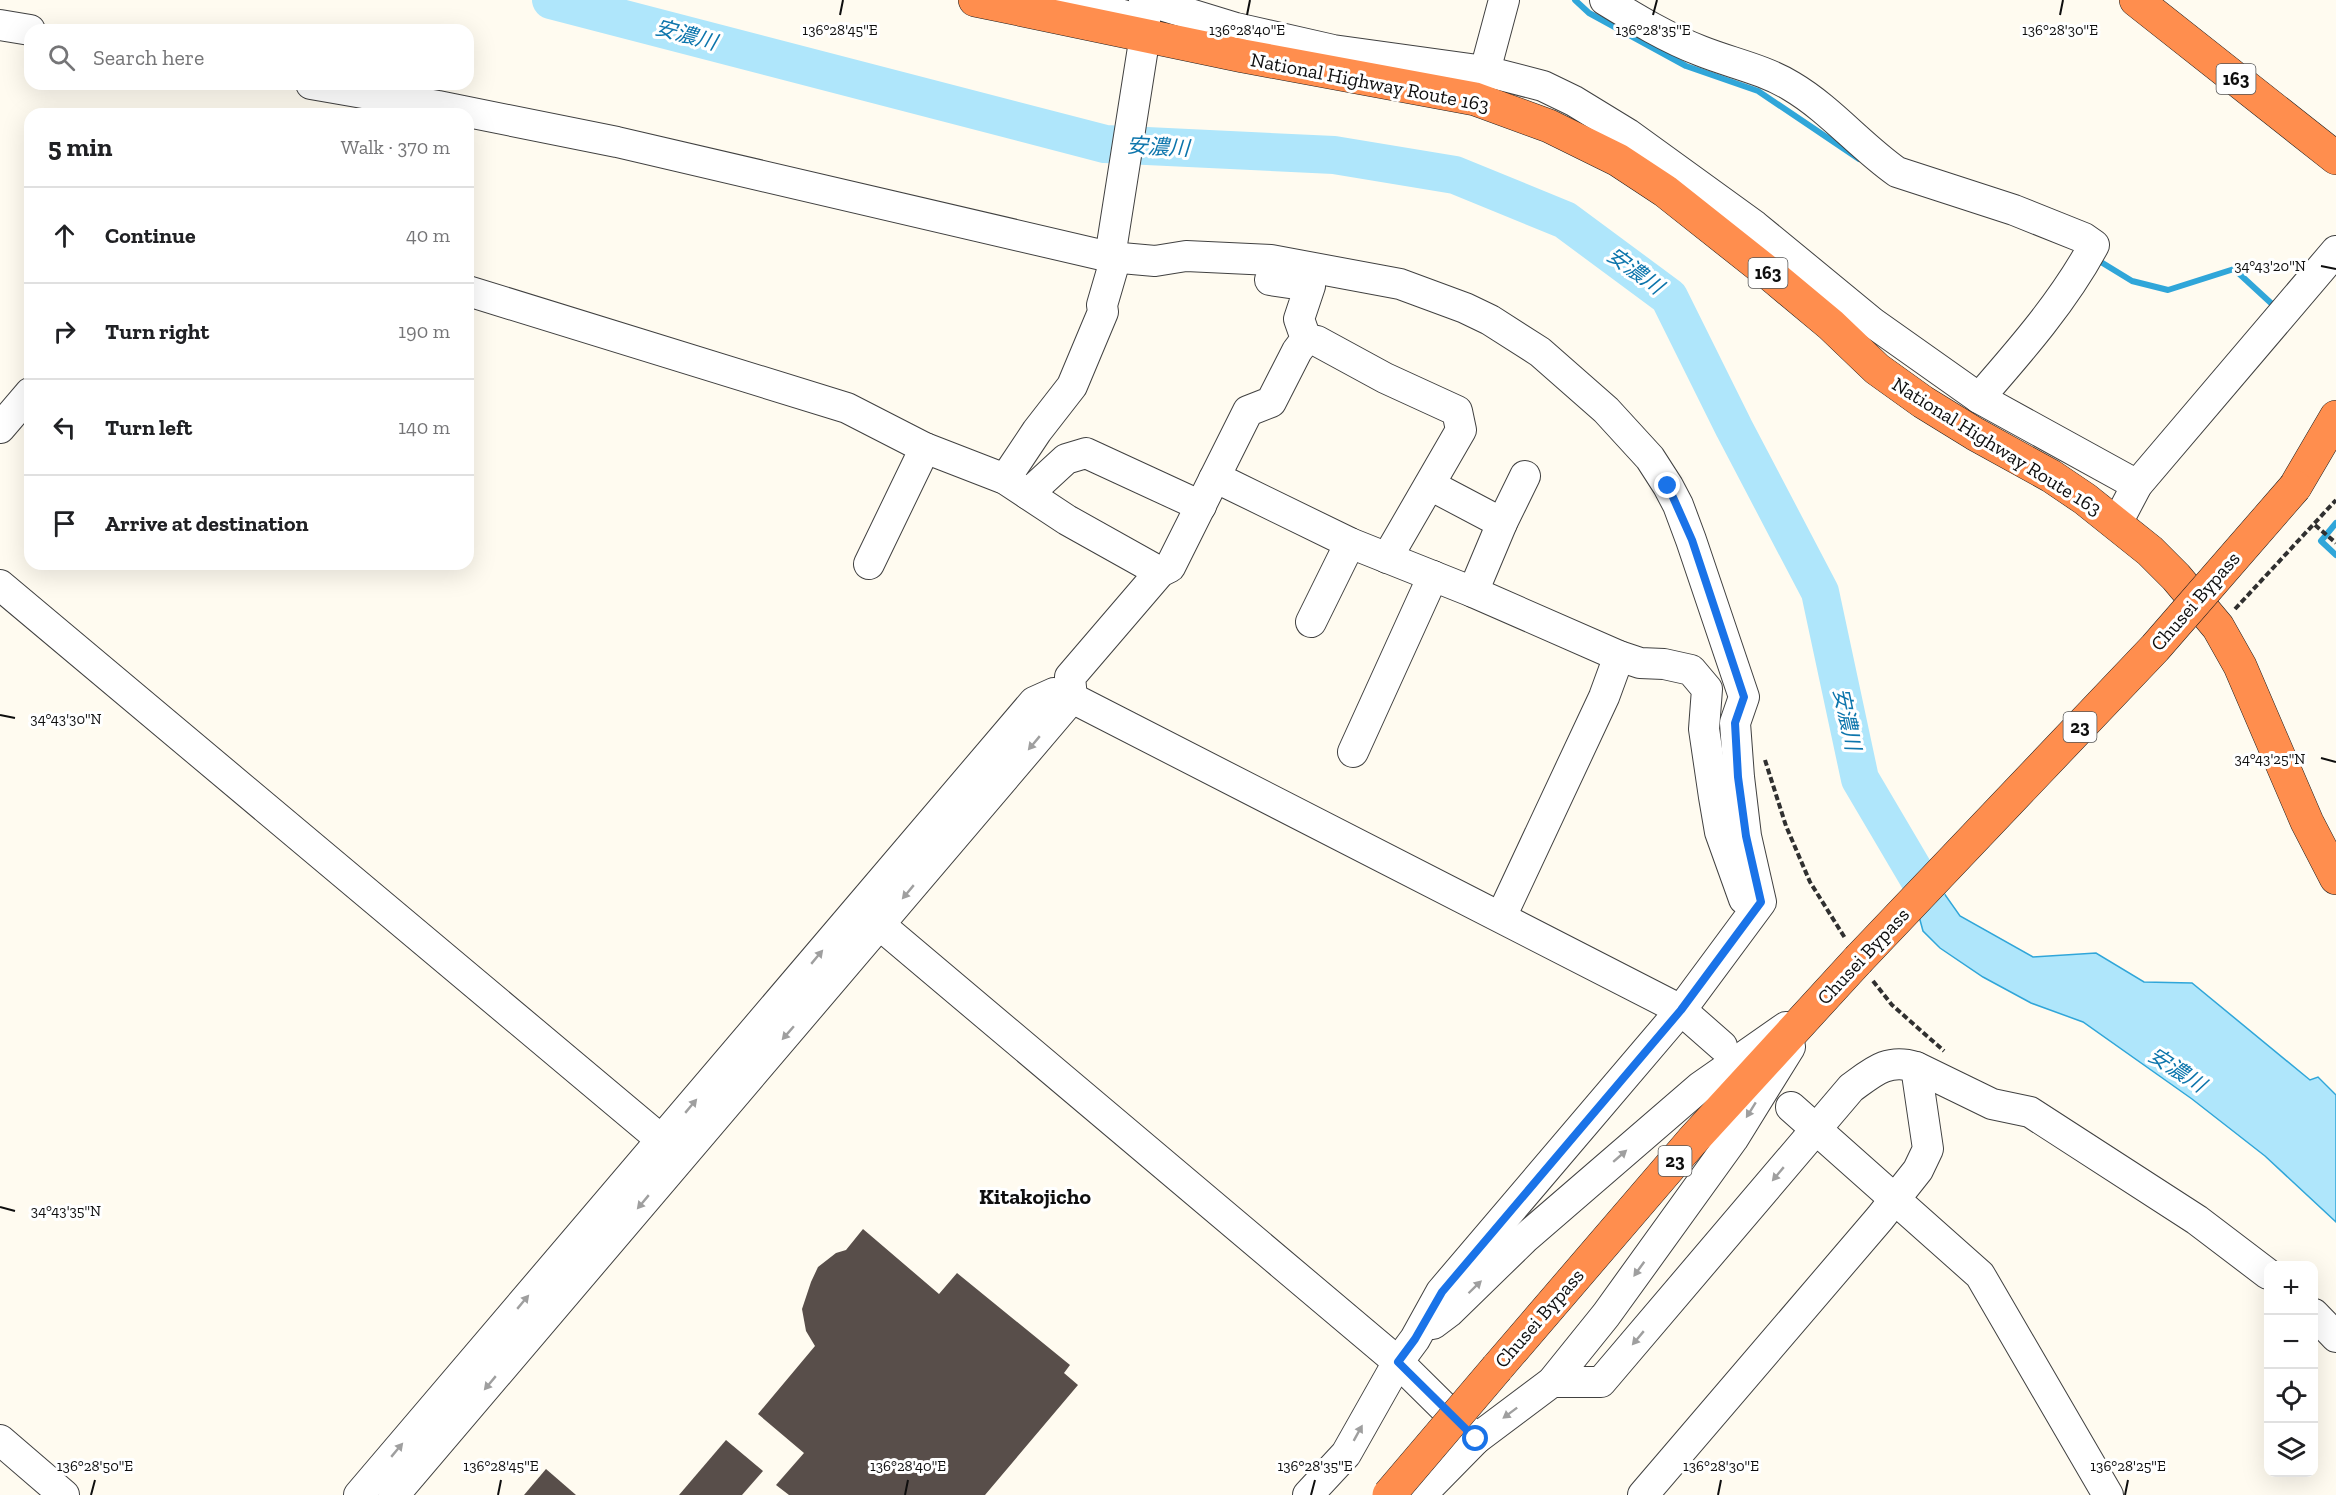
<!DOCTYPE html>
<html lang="en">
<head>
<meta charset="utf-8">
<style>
	:root { --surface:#fff; --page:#f6f6f6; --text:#202124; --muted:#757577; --line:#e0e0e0 }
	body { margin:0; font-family:"Zilla Slab","Noto Sans JP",serif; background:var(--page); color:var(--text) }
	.controls { position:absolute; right:18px; bottom:18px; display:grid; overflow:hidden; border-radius:12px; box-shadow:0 6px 24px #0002 }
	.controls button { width:54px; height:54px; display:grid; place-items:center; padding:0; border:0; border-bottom:2px solid var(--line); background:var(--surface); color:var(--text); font:30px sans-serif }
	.stop { position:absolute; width:18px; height:18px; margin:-14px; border:4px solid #1a73e8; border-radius:50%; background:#fff }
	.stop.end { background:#1a73e8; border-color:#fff; box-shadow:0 2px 6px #0008 }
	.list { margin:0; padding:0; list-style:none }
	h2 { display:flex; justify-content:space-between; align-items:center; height:78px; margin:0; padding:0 24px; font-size:26px }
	h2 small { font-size:20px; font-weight:400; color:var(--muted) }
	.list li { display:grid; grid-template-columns:39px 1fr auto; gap:18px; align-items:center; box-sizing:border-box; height:96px; padding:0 24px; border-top:2px solid var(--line) }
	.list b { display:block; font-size:22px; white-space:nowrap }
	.list em { font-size:20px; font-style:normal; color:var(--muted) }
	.icon { flex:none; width:33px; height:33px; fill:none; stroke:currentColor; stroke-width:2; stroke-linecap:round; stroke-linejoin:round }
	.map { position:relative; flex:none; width:2336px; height:1495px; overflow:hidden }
	.search { position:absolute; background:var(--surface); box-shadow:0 6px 24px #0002; left:24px; top:24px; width:450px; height:66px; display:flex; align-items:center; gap:15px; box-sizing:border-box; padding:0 21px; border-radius:18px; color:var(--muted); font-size:22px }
	.panel { position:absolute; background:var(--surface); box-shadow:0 6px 24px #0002; left:24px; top:108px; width:450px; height:462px; border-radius:18px }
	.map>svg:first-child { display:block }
	.water { fill:#afe6fb; stroke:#30a6d9; stroke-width:1.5 }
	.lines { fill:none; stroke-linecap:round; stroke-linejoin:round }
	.stream { stroke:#30a6d9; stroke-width:6 }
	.river { stroke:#afe6fb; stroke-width:38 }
	.building { fill:#584e4a }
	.minor-casing { stroke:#414141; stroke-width:32 }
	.highway-casing { stroke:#1f1f1f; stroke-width:34 }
	.path { stroke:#303030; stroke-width:4; stroke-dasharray:6 3; stroke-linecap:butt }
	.minor { stroke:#fff; stroke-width:30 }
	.highway { stroke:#ff8e4e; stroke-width:33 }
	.highway-bridge-casing { stroke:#1f1f1f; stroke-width:34; stroke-linecap:butt }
	.highway-bridge { stroke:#ff8e4e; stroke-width:33 }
	.oneway { fill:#9f9f9f }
	.route { stroke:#1a73e8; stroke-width:8 }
	.ticks { fill:none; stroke:#0e0e0e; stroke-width:2 }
	.labels { text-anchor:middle; stroke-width:6; stroke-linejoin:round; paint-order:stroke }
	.shield { fill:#fff; stroke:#565656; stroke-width:1.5 }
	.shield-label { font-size:18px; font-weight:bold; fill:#0e0e0e }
	.street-label { font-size:20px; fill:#0e0e0e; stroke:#fff }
	.water-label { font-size:21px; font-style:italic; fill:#0c75ac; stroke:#fff }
	.quarter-label { font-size:22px; font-weight:bold; fill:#0e0e0e; stroke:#fff }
	.ticks-label { font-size:15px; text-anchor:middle; fill:#0e0e0e; stroke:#fff; stroke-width:6; stroke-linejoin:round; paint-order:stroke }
</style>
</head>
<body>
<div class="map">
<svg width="2336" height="1495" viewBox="0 0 2336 1495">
	<rect width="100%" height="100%" fill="#fffbf0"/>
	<path class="water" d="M 1893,821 L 1960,916 L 2033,957 L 2096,953 L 2144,982 L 2192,983 L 2310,1080 L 2318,1077 L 2336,1095 L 2336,1222 L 2265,1156 L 2192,1099 L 2083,1022 L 2031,1003 L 1983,977 L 1940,948 L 1923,931 Z"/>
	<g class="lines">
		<g class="stream">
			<path d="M 1575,0 L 1589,13 L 1686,66 L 1758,91 L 1859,159"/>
			<path d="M 2096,259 L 2132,281 L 2168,290 L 2234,269 L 2272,304"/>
			<path d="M 2336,523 L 2321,541 L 2336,555"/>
		</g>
		<path class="river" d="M 551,0 L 1105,144 L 1334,155 L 1455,175 L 1565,220 L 1669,297 L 1734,428 L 1820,592 L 1860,779 L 1926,891"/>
	</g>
	<g class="building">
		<path d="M 863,1229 L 939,1294 L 957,1273 L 1070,1365 L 1064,1373 L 1078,1385 L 985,1495 L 789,1495 L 776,1485 L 804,1453 L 758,1414 L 815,1346 L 806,1331 L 802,1309 L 811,1282 L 818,1267 L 836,1253 L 846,1250 Z"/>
		<path d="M 726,1440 L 763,1471 L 742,1495 L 679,1495 Z"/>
		<path d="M 546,1469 L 576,1495 L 524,1495 Z"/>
	</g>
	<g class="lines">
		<defs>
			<g id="minor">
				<path d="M 1067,0 L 1145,21"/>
				<path d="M 1144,0 L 1236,28 L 1333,50 L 1485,71 L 1543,86 L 1574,101 L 1628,134 L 1755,226 L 1873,323 L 1979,398 L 2137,485"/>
				<path d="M 1605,0 C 1636,19 1667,38 1701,51 C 1731,63 1763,69 1791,86 C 1830,109 1860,146 1897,172 L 2014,210 L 2084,238 L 2094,245 C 2064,301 2020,351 1979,398"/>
				<path d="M 0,25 L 30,30"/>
				<path d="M 1485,71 L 1504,0"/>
				<path d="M 311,84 L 438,106 L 617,142 L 1110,257 L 1155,261 L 1186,256 L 1271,260 L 1400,284 L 1465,308 L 1490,320 L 1540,352 L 1606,410 L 1650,458 L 1668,486 L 1678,505 L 1691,540 L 1744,697 L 1735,723 L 1739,777 L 1746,836 L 1761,902 L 1681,1010 L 1441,1292 L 1415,1339 L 1398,1362 L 1346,1454 L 1308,1495"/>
				<path d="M 1110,257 L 1145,35"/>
				<path d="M 468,291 L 847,408 L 925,448 L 1005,479 L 1067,520 L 1160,572"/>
				<path d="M 1306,339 L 1317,341 L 1385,378 L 1457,411 L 1461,430 L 1387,558"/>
				<path d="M 0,428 L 30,393"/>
				<path d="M 1005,479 L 1037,431 L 1072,386 L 1103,312 L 1102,305 L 1116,257"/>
				<path d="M 1214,479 L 1227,483 L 1350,543 L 1473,592 L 1619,656 L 1640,663 L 1664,664 L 1691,670 L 1707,689 L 1704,729 L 1714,797 L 1720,832 L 1744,899"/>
				<path d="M 1430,485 L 1502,523"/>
				<path d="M 1028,494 L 1066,459 L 1086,453 L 1201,506"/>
				<path d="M 2117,523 L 2137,485 L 2336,251"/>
				<path d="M 869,564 L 925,448"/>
				<path d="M 0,585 L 677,1153"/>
				<path d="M 1473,592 L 1502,523 L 1525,476"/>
				<path d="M 1311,622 L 1350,543"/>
				<path d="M 1353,752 L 1433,576"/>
				<path d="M 1501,917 L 1604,697 L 1619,656"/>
				<path d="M 880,925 L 1398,1362 L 1476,1439"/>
				<path d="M 1791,1107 L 1980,1275 L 2108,1495"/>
				<path d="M 2314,1314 L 2336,1337"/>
				<path d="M 1433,1324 L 1449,1312 L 1524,1239 L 1700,1087 L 1786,1027"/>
				<path d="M 1552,1382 L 1601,1382 L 1851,1088 C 1873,1072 1887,1058 1916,1067 L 1992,1104 L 2030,1112 L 2197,1220 L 2268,1274"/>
				<path d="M 0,1440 L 64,1495"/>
				<path d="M 359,1495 L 1034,702 L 1054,693 L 1072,698 L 1681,1010 L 1722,1046"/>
				<path d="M 394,1495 L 1072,698 L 1070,677 L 1160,572 L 1170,567 L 1248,411 L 1271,402 L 1297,351 L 1306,339 L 1299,319 L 1310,286 L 1270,280"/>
				<path d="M 1421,1495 L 1476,1439 L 1552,1382 L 1606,1315 L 1733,1139 L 1790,1047"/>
				<path d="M 1643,1495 L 1880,1218 L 1918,1170 L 1928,1149 L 1916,1067"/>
			</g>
			<g id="highway">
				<path d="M 975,0 L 1243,56 L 1475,99 L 1549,126 L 1618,160 L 1665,191 L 1771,275 L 1831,325 L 1877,369 L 1923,402 L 1975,434 L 2051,476 L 2085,499 L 2150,551 L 2176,577 L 2218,627 L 2240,666 L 2307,822 L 2336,878"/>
				<path d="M 2136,0 L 2336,158"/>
				<path d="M 2295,487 L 2336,417"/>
				<path d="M 1497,1368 L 1692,1141 L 1858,960"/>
			</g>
		</defs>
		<use href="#minor" class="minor-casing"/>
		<use href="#highway" class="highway-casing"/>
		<g class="path">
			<path d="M 2315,525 L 2336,543"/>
			<path d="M 2235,609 L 2336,500"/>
			<path d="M 1765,760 L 1786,826 L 1810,882 L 1845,938"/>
			<path d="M 1873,981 L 1892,1005 L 1944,1051"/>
		</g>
		<use href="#minor" class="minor"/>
		<use href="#highway" class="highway"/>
		<defs>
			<g id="highway-bridge">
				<path d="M 1858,960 L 2155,648 L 2295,487"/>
				<path d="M 1389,1495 L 1497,1368"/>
			</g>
		</defs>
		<use href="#highway-bridge" class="highway-bridge-casing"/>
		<use href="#highway-bridge" class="highway-bridge"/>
	</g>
	<defs><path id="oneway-solid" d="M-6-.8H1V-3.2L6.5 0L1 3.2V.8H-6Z" transform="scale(1.5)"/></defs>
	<g class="oneway">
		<use href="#oneway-solid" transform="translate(1034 743) rotate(130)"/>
		<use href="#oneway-solid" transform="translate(908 892) rotate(130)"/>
		<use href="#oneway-solid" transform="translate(817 957) rotate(-50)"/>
		<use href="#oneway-solid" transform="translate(788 1033) rotate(131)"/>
		<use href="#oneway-solid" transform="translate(691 1106) rotate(-50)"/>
		<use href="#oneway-solid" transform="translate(1751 1110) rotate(122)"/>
		<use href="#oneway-solid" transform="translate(1620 1156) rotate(-41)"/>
		<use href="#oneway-solid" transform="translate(1778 1174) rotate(130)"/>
		<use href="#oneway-solid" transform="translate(643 1202) rotate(130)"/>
		<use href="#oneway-solid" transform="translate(1639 1269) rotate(126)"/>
		<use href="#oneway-solid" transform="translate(1475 1287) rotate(-44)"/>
		<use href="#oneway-solid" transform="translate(523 1302) rotate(-50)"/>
		<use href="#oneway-solid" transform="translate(1638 1338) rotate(130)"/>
		<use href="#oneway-solid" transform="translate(490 1383) rotate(130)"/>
		<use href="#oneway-solid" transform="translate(1510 1413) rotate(143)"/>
		<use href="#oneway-solid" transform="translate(1358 1433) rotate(-61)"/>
		<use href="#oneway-solid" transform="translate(397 1450) rotate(-50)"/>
	</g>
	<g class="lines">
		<path class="route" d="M 1476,1439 L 1398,1362 L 1415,1339 L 1442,1292 L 1681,1010 L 1761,902 L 1746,836 L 1738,777 L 1735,723 L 1744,697 L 1692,540 L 1668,486"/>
	</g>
	<path class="ticks" d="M 840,15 L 843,0M 1247,15 L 1250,0M 1653,15 L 1657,0M 2060,15 L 2063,0M 2321,266 L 2336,269M 0,715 L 15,718M 2321,758 L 2336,762M 0,1207 L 15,1211M 91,1495 L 95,1480M 498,1495 L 501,1480M 905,1495 L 908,1480M 1311,1495 L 1315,1480M 1718,1495 L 1721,1480M 2125,1495 L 2128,1480"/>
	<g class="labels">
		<g class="shield">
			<rect x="2216.5" y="64" width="39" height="30" rx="4.5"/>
			<rect x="1748.5" y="258" width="39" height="30" rx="4.5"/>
			<rect x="2063.5" y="712" width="33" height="30" rx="4.5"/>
			<rect x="1658.5" y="1146" width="33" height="30" rx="4.5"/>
		</g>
		<g class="shield-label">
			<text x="2236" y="85">163</text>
			<text x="1768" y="279">163</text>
			<text x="2080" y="733">23</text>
			<text x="1675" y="1167">23</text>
		</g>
		<g class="street-label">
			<text transform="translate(1370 82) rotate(11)" y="7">National Highway Route 163</text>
			<text transform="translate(1997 446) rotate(32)" y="7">National Highway Route 163</text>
			<text transform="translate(2195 601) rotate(-49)" y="7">Chusei Bypass</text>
			<text transform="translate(1863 956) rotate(-47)" y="7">Chusei Bypass</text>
			<text transform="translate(1539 1318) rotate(-49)" y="7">Chusei Bypass</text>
		</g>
		<g class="water-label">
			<text transform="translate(686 35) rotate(15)" y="7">安濃川</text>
			<text transform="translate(1158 147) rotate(3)" y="7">安濃川</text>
			<text transform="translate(1635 271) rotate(36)" y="7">安濃川</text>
			<text transform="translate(1847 719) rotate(78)" y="7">安濃川</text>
			<text transform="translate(2177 1070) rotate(33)" y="7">安濃川</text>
		</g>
		<g class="quarter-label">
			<text x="1035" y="1204">Kitakojicho</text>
		</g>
	</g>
	<g class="ticks-label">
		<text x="840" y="35">136°28'45"E</text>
		<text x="1247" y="35">136°28'40"E</text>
		<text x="1653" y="35">136°28'35"E</text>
		<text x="2060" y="35">136°28'30"E</text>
		<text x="2270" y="271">34°43'20"N</text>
		<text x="66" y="724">34°43'30"N</text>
		<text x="2270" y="764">34°43'25"N</text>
		<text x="66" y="1216">34°43'35"N</text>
		<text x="95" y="1471">136°28'50"E</text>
		<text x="501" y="1471">136°28'45"E</text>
		<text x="908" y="1471">136°28'40"E</text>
		<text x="1315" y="1471">136°28'35"E</text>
		<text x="1721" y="1471">136°28'30"E</text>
		<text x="2128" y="1471">136°28'25"E</text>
	</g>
</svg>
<div class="controls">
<button>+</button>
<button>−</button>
<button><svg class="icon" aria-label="locate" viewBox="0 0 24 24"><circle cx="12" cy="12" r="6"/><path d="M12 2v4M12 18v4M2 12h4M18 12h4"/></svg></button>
<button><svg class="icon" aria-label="layers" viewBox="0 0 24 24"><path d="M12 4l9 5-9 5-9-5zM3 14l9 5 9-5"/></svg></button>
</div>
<div class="stop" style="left:1476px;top:1439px"></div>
<div class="stop end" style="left:1668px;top:486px"></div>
<div class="search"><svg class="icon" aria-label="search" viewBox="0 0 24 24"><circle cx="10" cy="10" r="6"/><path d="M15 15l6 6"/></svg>Search here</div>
<section class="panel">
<h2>5 min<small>Walk · 370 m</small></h2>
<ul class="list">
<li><svg class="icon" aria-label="ahead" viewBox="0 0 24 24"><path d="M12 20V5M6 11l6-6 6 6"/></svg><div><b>Continue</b></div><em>40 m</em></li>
<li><svg class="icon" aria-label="right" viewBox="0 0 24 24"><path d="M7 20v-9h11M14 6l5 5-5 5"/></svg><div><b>Turn right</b></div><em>190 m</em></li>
<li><svg class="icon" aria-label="left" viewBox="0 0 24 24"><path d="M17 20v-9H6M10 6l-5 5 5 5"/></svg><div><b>Turn left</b></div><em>140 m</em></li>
<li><svg class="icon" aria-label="arrive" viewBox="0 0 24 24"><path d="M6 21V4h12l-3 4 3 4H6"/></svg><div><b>Arrive at destination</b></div></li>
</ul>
</section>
</div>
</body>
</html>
